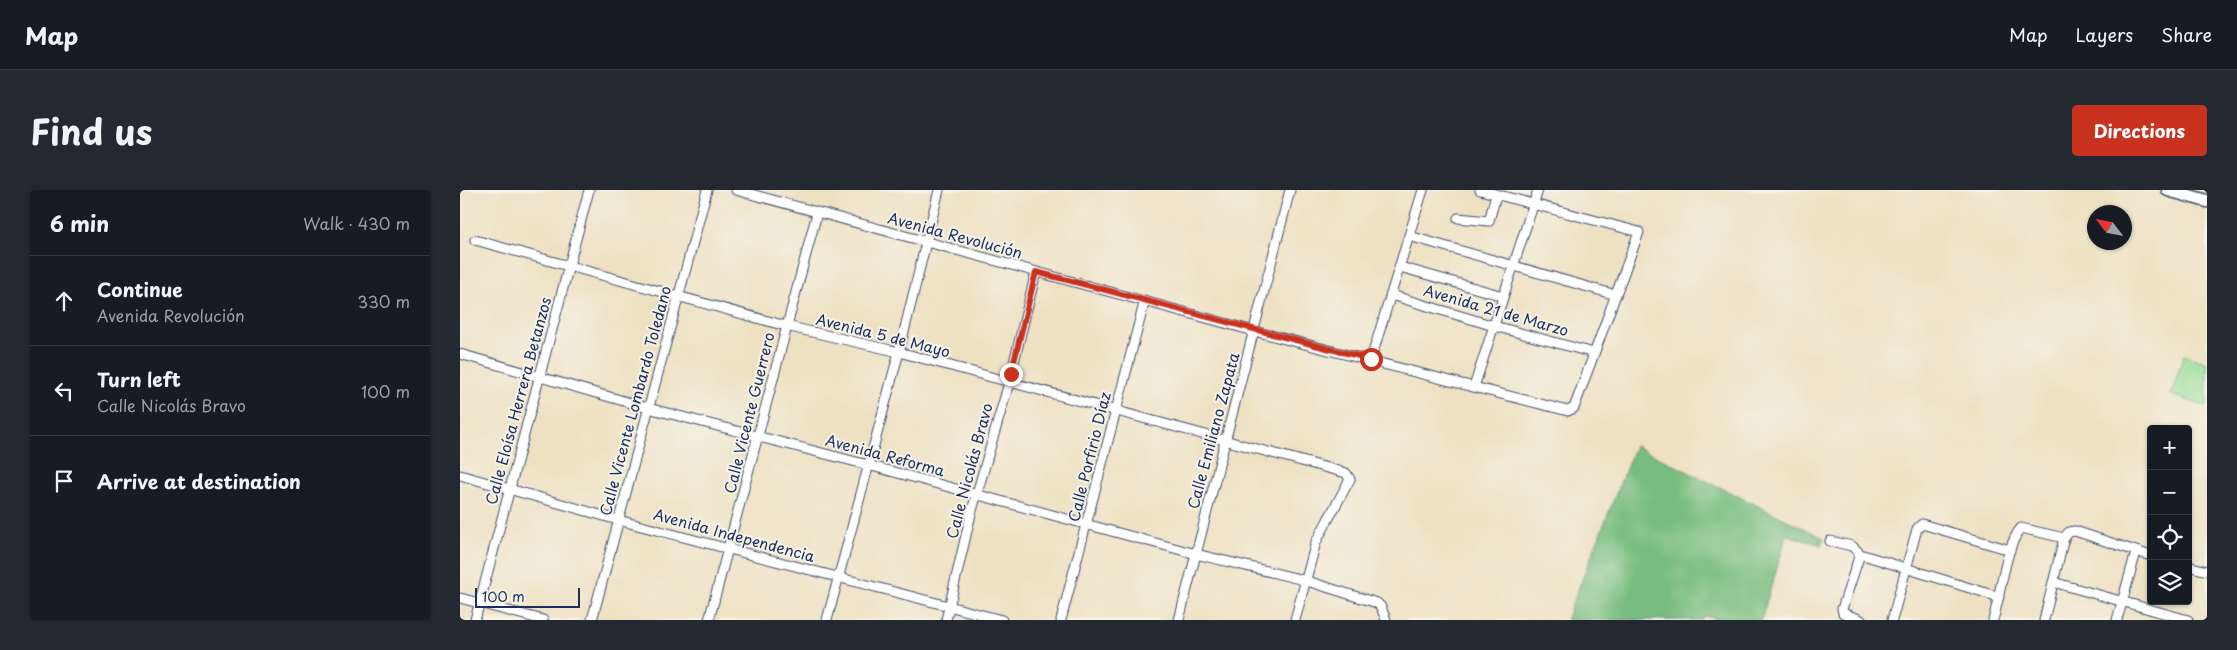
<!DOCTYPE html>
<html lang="en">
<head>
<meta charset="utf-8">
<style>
	:root { --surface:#171b24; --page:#242831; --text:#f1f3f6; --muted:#9ea1a6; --line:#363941; --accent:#c8321e }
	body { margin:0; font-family:"Playpen Sans",sans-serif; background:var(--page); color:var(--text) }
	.controls { position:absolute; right:15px; bottom:15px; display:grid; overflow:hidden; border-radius:5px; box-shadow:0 1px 4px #0004 }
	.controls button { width:45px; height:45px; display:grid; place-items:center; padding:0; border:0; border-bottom:1px solid var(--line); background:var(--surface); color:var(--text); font:25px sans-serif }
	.compass { position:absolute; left:1627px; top:15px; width:45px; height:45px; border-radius:50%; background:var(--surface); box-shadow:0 1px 4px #0004; rotate:302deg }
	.scale { position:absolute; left:15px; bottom:12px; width:105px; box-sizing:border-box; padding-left:5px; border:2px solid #1b2f5e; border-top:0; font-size:14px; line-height:18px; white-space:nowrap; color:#1b2f5e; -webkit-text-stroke:4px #f7f3e8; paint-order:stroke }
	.stop { position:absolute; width:15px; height:15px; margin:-11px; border:4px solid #c8321e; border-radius:50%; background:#fff }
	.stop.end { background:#c8321e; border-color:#fff; box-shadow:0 1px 5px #0008 }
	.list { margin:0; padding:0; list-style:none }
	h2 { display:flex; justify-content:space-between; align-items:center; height:65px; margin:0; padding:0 20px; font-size:21px }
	h2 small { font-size:16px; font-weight:400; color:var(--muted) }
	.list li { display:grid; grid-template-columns:32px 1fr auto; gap:15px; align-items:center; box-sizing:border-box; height:90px; padding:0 20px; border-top:1px solid var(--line) }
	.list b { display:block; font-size:19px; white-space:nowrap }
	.list p { margin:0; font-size:16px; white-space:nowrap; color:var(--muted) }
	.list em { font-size:16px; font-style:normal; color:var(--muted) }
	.icon { flex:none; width:28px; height:28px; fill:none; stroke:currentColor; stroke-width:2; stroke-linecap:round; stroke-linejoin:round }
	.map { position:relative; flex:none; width:1747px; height:430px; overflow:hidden; border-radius:5px }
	header { display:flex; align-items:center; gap:30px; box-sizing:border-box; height:70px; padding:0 25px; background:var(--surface); border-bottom:1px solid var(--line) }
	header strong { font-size:24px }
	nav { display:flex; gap:28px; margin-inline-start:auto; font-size:18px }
	.intro { display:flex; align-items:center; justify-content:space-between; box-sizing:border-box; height:120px; padding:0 30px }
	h1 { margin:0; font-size:35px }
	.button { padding:12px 22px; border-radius:5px; background:var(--accent); color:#fff; font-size:18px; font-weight:700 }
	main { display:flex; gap:30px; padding:0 30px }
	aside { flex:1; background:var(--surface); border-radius:5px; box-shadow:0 1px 4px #0004 }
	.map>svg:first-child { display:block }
	.green { fill:#96de98; stroke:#58867b }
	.forest { fill:#78bd80; stroke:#4a766f }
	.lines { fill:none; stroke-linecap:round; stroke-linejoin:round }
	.street-casing { stroke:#3b4a6d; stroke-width:11 }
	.primary-casing { stroke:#3b4a6d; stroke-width:15 }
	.street { stroke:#fff; stroke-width:9 }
	.primary { stroke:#fff; stroke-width:12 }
	.route { stroke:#c8321e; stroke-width:6 }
	.labels { text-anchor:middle; stroke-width:4; stroke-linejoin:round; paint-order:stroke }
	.street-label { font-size:15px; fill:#1b2f5e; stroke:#f7f3e8 }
</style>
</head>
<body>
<header>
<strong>Map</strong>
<nav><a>Map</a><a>Layers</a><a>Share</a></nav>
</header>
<div class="intro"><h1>Find us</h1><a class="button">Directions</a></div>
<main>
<aside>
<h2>6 min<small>Walk · 430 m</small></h2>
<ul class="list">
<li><svg class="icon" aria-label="ahead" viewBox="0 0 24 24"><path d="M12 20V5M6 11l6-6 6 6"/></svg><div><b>Continue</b><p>Avenida Revolución</p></div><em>330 m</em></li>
<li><svg class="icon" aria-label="left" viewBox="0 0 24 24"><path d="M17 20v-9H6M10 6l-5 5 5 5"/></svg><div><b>Turn left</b><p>Calle Nicolás Bravo</p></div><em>100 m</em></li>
<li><svg class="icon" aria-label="arrive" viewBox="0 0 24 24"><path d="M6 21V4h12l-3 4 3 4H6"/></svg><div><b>Arrive at destination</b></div></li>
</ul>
</aside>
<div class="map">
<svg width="1747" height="430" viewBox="0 0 1747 430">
	<rect width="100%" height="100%" fill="#f7f3e8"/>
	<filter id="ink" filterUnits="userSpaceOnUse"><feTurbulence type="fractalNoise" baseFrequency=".02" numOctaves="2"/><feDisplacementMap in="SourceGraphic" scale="10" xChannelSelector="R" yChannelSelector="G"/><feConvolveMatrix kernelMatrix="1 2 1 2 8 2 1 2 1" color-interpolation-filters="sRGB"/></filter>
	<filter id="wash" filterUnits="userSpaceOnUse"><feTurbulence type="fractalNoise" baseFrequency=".0096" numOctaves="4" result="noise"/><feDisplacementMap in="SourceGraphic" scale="20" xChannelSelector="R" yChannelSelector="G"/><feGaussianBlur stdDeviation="1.12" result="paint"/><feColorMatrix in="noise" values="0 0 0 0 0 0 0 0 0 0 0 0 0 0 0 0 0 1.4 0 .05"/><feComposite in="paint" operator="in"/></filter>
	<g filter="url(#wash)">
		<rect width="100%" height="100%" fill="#eee1c2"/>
		<path class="green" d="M 1724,165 L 1747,173 L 1747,217 L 1711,205 Z"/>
		<path class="forest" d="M 1175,256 L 1364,348 L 1361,355 L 1327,345 L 1301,430 L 1260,430 L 1244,426 L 1241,430 L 1106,430 Z"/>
	</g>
	<g filter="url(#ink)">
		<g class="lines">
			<defs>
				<g id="street">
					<path d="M 276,0 L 794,141 L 1108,221 L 1114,218 L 1179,42 L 1020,0"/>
					<path d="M 998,28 L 1029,31 L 1036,5"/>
					<path d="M 949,46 L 1156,105"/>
					<path d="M 15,50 L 326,136 L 439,162 L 886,283 L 890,289 L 856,352 L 835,430"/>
					<path d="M 940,77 L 1043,106"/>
					<path d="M 931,105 L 1034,136 L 1134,163"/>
					<path d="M 0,164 L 188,218 L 408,275 L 736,364 L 844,390 L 917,413 L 921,417 L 926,430"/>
					<path d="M 911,169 L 963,0"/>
					<path d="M 1014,197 L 1078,0"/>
					<path d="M 0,285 L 158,330 L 542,430"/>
					<path d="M 1604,348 L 1609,342 L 1615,341 L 1691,366"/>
					<path d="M 1370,351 L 1392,356 L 1400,364 L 1539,407"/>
					<path d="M 1400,364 L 1382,419 L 1383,423 L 1401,430"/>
					<path d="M 1728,376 L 1747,381"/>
					<path d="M 1593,392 L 1728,430"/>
					<path d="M 0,408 L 83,430"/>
					<path d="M 15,430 L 129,0"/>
					<path d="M 132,430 L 247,0"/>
					<path d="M 249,430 L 357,23"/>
					<path d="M 367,430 L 439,162 L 479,0"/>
					<path d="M 486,430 L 511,324 L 549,193 L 576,82"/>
					<path d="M 601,430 L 685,110"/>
					<path d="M 719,430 L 830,0"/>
					<path d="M 1432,430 L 1457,339 L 1462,334 L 1550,360"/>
					<path d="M 1533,430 C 1540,407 1546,354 1561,338 L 1604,348"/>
					<path d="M 1584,430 L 1604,348"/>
					<path d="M 1657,430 L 1676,362"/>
				</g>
				<path id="primary" d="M 1708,0 L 1747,11"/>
			</defs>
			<use href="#street" class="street-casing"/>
			<use href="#primary" class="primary-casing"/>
			<use href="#street" class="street"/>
			<use href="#primary" class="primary"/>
		</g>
	</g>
	<g class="lines" filter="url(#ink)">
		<path class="route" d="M 551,184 L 576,82 C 688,110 799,142 911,169"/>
	</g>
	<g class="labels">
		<g class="street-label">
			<text transform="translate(495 46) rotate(15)" y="5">Avenida Revolución</text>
			<text transform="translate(1036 121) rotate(16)" y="5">Avenida 21 de Marzo</text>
			<text transform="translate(423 146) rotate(14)" y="5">Avenida 5 de Mayo</text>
			<text transform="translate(59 211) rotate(-75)" y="5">Calle Eloísa Herrera Betanzos</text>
			<text transform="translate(176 211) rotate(-75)" y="5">Calle Vicente Lombardo Toledano</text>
			<text transform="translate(290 223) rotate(-76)" y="5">Calle Vicente Guerrero</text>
			<text transform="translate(754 241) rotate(-75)" y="5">Calle Emiliano Zapata</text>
			<text transform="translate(425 266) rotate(15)" y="5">Avenida Reforma</text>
			<text transform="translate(630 267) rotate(-76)" y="5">Calle Porfirio Díaz</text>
			<text transform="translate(510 281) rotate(-75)" y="5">Calle Nicolás Bravo</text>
			<text transform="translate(274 346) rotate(15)" y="5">Avenida Independencia</text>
		</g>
	</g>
</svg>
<div class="controls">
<button>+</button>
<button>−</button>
<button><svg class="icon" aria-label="locate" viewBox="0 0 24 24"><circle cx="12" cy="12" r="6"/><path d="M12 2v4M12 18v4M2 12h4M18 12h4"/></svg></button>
<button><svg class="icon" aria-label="layers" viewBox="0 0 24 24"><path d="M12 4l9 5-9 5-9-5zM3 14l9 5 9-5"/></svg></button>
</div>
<svg class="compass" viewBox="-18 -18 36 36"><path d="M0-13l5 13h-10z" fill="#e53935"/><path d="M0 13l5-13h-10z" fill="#9ea1a6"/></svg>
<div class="scale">100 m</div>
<div class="stop" style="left:911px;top:169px"></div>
<div class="stop end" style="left:551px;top:184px"></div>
</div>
</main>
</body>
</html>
